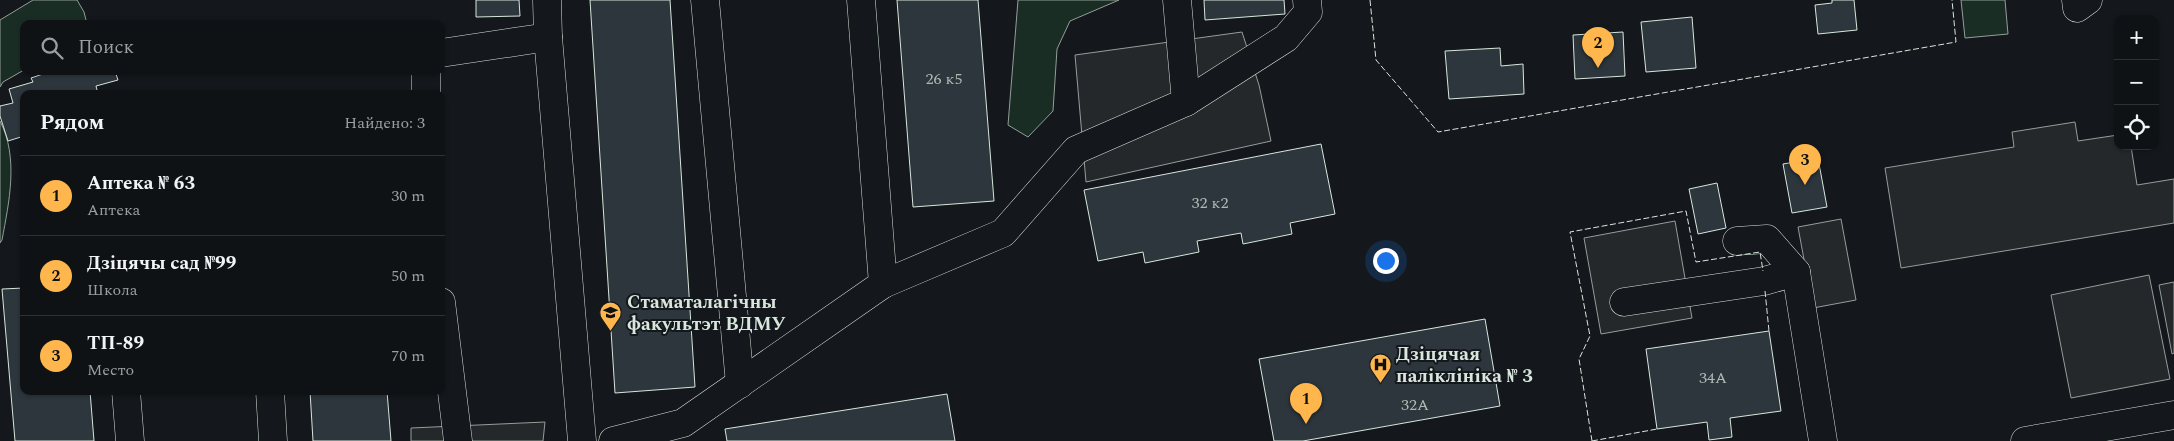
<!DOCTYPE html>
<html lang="ru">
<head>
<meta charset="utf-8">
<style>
	:root { --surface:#0f1215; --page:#1d2022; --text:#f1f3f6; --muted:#9b9ea0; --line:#2f3234; --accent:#ffb74d }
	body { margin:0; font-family:Spectral,serif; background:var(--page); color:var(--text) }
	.controls { position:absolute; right:15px; top:15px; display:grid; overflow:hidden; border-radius:10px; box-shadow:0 1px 4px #0004 }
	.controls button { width:45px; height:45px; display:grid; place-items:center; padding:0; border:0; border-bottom:1px solid var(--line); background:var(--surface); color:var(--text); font:25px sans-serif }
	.you { position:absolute; left:1385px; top:260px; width:18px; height:18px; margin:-12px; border:4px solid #fff; border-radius:50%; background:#1a73e8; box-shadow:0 0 0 8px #1a73e833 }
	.badge { display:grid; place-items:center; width:32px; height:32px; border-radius:50%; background:var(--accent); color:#111; font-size:16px; font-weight:700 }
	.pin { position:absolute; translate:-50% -41px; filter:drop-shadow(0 1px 2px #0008) }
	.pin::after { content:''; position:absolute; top:26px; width:18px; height:15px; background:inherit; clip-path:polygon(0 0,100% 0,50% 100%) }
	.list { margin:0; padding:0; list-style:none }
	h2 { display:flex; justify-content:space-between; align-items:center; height:65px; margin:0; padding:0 20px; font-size:21px }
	h2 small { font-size:16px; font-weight:400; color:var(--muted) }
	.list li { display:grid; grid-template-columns:32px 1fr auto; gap:15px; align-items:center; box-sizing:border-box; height:80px; padding:0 20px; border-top:1px solid var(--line) }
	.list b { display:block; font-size:19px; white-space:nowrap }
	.list p { margin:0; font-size:16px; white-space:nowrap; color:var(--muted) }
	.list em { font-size:16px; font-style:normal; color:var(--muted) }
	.icon { flex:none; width:28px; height:28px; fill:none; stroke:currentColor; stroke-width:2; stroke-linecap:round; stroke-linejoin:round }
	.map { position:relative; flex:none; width:2174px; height:441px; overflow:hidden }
	.search { position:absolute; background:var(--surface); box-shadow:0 1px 4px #0004; left:20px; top:20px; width:425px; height:55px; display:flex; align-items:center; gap:12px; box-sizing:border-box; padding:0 18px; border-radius:10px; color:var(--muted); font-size:19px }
	.panel { position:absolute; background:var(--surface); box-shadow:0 1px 4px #0004; left:20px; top:90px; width:425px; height:305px; border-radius:10px }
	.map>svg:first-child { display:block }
	.green { fill:#1a2d24; stroke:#939e99 }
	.parking { fill:#24282b; stroke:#939e99 }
	.building { fill:#2c363c; stroke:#d8e6dc }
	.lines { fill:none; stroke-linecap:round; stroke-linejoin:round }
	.minor-casing { stroke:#d8e6dc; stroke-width:29 }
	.minor { stroke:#14181c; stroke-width:28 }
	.fence { stroke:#d8e6dc; stroke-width:1; stroke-dasharray:6 2.5; stroke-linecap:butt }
	.labels { text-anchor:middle; stroke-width:4; stroke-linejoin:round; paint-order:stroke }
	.number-label { font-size:16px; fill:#adbab4 }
	.poi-label { font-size:19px; font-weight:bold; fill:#d8e6dc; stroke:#14181c; text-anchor:start }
</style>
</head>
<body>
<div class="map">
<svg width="2174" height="441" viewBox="0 0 2174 441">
	<rect width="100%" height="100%" fill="#14181c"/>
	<g class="green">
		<path d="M 33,0 L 77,0 L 84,12 L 87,24 L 24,24 L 24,70 L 3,82 L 0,87 L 0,20 Z"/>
		<path d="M 1018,0 L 1119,0 L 1070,21 L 1057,49 L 1053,111 L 1028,137 L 1008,125 Z"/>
		<path d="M 1961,0 L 2005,0 L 2008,34 L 1965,38 Z"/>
		<path d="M 0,121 C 19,158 9,202 2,240 L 0,243 Z"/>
	</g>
	<g class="parking">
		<path d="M 1242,32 L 1259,85 L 1271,141 L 1086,182 L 1075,55 Z"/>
		<path d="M 2075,122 L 2078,141 L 2118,135 L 2118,146 L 2131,146 L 2137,185 L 2174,179 L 2174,223 L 1901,268 L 1885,168 L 2014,147 L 2012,132 Z"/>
		<path d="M 1841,219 L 1856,300 L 1813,308 L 1798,227 Z"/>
		<path d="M 1675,221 L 1692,318 L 1601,334 L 1584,238 Z"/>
		<path d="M 2149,275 L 2170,379 L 2071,398 L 2051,295 Z"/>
		<path d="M 2174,282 L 2174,353 L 2172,354 L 2159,285 Z"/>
		<path d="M 545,422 L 543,441 L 411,441 L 411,428 Z"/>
	</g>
	<g class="building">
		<path d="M 476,0 L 519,0 L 520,16 L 476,17 Z"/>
		<path d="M 590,0 L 670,0 L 695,387 L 615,393 Z"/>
		<path d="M 897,0 L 978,0 L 994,201 L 913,207 Z"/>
		<path d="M 1204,0 L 1284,0 L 1285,14 L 1205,20 Z"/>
		<path d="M 1832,0 L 1854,0 L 1857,30 L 1818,34 L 1815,5 L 1832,3 Z"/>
		<path d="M 1692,17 L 1696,68 L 1646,72 L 1641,22 Z"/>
		<path d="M 1623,32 L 1625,76 L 1575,79 L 1573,35 Z"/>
		<path d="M 1500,48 L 1501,66 L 1523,64 L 1524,94 L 1449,99 L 1445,51 Z"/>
		<path d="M 52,71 L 115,71 L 118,80 L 96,86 L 98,94 L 24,94 L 24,136 L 8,141 L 0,116 L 0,106 L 13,103 L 9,89 L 33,82 L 31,78 Z"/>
		<path d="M 1321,144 L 1335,214 L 1290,223 L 1292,234 L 1243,244 L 1241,233 L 1197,241 L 1199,252 L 1145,263 L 1143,252 L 1098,261 L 1084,190 Z"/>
		<path d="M 1818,158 L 1827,207 L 1792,213 L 1783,164 Z"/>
		<path d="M 1717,183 L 1726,228 L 1698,234 L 1689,189 Z"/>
		<path d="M 24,288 L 24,391 L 90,391 L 94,441 L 15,441 L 2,289 Z"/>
		<path d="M 1485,319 L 1500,406 L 1303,441 L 1274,441 L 1259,359 Z"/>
		<path d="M 1769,331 L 1781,411 L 1730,418 L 1732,437 L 1709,440 L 1707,422 L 1657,429 L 1646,349 Z"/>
		<path d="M 387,391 L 391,441 L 313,441 L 310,391 Z"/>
		<path d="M 947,394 L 955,441 L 727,441 L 725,429 Z"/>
	</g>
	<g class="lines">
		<defs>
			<g id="minor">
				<path d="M 547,0 L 548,37 L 582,441"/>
				<path d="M 705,0 L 740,384"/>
				<path d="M 2076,0 L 2077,8 L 2088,0"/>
				<path d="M 441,53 L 548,37"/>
				<path d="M 426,94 L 426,71"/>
				<path d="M 1186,102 L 1286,38 L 1308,12 L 1307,0"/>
				<path d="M 1737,241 L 1767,239 L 1796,272"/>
				<path d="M 883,284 L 1003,233 L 1076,150 L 1186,102 L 1177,0"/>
				<path d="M 441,302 L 458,441"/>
				<path d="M 1624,302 L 1764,281 L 1796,272 L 1823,441"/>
				<path d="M 126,391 L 130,441"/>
				<path d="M 270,391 L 273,441"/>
				<path d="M 613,441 L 683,423 L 883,284 L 861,0"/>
				<path d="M 2025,441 L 2174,415"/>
			</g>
		</defs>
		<use href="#minor" class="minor-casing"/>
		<use href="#minor" class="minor"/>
		<g class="fence">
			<path d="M 1370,0 L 1376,60 L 1438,132 L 1956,42 L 1952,0"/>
			<path d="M 1765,291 L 1769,331"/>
			<path d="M 1592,441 L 1579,359 L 1590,336 L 1570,232 L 1686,211 L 1696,262 L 1760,252 L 1763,271"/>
			<path d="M 1592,441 L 1657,429"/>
		</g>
	</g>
	<defs>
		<symbol id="university-pin" viewBox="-11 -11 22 30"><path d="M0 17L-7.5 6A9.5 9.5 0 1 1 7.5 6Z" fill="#ffb74d" stroke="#14181c"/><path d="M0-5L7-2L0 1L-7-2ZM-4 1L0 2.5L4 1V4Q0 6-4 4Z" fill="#111"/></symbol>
		<symbol id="hospital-pin" viewBox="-11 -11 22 30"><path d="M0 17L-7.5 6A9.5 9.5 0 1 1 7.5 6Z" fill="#ffb74d" stroke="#14181c"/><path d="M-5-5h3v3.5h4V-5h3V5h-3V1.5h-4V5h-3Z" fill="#111"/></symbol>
	</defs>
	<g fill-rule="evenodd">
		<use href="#university-pin" x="598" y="300" width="25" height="34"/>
		<use href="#hospital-pin" x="1368" y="352" width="25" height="34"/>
	</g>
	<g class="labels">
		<g class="number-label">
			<text x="944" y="84">26 к5</text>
			<text x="1210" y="208">32 к2</text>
			<text x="1713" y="383">34А</text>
			<text x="1415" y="410">32А</text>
		</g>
		<g class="poi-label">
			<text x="627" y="308">Стаматалагічны<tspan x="627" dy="22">факультэт ВДМУ</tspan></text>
			<text x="1396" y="360">Дзіцячая<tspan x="1396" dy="22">паліклініка № 3</tspan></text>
		</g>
	</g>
</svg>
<div class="controls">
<button>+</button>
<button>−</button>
<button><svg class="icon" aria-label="locate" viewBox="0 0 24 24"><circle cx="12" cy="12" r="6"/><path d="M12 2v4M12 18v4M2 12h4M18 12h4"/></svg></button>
</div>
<div class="you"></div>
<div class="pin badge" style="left:1306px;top:424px">1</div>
<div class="pin badge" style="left:1598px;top:68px">2</div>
<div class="pin badge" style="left:1805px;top:185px">3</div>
<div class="search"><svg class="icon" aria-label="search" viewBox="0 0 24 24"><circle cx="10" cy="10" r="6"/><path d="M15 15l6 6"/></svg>Поиск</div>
<section class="panel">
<h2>Рядом<small>Найдено: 3</small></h2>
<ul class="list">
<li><span class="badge">1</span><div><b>Аптека № 63</b><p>Аптека</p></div><em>30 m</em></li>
<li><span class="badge">2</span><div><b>Дзіцячы сад №99</b><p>Школа</p></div><em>50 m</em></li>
<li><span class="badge">3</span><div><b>ТП-89</b><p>Место</p></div><em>70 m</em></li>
</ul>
</section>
</div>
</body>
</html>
